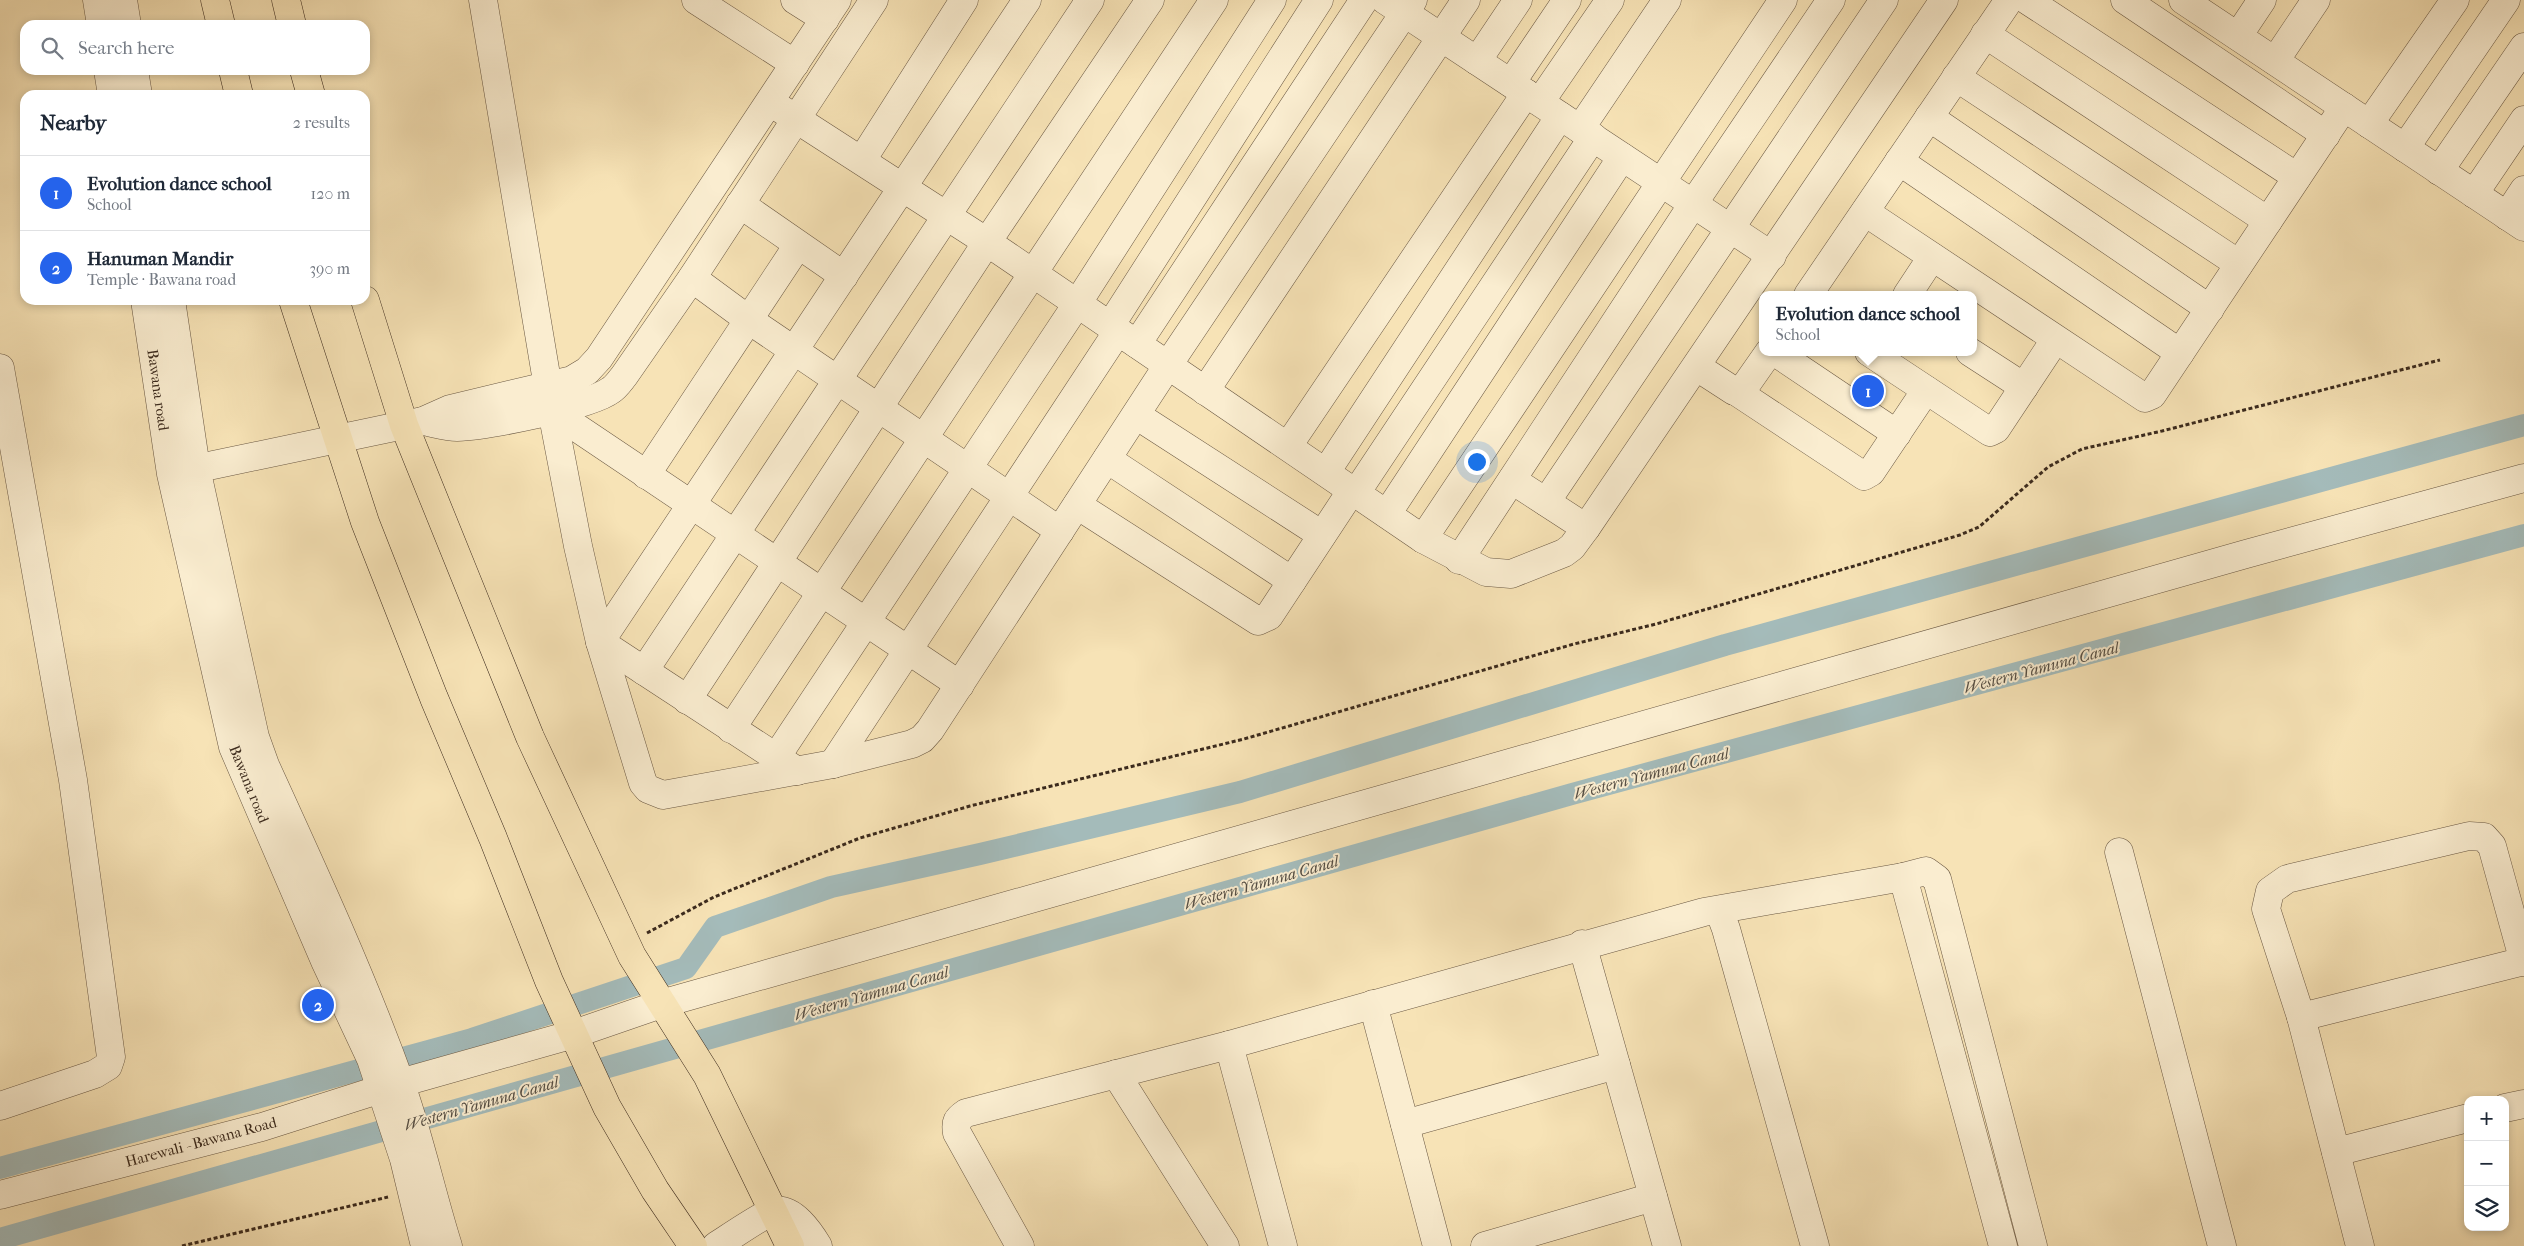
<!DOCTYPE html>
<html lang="en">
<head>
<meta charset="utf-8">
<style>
	:root { --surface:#fff; --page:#f2f2f3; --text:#1f2937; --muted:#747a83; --line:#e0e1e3; --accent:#2563eb }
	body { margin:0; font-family:"IM FELL French Canon",serif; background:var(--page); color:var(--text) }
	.controls { position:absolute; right:15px; bottom:15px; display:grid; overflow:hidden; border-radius:10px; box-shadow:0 2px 8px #0003 }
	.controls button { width:45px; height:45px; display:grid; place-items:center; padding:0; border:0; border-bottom:1px solid var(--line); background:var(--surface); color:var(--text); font:25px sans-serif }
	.you { position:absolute; left:1476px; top:461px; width:18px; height:18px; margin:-12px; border:4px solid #fff; border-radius:50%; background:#1a73e8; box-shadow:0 0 0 8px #1a73e833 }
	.badge { display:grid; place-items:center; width:32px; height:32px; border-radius:50%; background:var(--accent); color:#fff; font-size:16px; font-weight:700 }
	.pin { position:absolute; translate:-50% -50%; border:2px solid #fff; box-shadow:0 1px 5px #0006 }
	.popup { position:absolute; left:1759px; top:291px; width:218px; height:65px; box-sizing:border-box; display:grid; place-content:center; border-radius:10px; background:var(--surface); filter:drop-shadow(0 1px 4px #0005); font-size:16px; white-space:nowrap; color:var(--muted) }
	.popup b { font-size:19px; color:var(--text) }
	.popup::after { content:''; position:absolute; left:50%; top:100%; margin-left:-10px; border:10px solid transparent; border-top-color:var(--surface) }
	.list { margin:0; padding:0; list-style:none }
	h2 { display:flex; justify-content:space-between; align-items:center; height:65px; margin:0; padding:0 20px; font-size:21px }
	h2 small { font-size:16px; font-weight:400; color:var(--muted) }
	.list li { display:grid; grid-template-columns:32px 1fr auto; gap:15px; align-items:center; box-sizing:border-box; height:75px; padding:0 20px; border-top:1px solid var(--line) }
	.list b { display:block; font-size:19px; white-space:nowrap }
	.list p { margin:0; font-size:16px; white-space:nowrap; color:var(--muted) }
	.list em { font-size:16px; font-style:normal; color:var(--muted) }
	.icon { flex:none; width:28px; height:28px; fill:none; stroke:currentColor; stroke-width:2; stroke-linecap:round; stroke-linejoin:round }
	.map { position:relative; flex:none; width:2524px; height:1246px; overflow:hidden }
	.search { position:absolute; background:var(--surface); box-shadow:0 2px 8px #0003; left:20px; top:20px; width:350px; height:55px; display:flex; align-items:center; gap:12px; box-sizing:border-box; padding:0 18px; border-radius:15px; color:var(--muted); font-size:19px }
	.panel { position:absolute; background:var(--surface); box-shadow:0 2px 8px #0003; left:20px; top:90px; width:350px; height:215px; border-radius:15px }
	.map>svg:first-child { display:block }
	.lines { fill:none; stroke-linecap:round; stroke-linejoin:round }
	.canal { stroke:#a4bbba; stroke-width:22 }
	.minor-casing { stroke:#6a5843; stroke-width:29 }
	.major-casing { stroke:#3b2a1d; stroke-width:29 }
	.path { stroke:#3b2a1d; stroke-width:3; stroke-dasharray:4 2.5; stroke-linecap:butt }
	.minor { stroke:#faedd0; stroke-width:28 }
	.major { stroke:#f7e3b6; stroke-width:28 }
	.labels { text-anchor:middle; stroke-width:4; stroke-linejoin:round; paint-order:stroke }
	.street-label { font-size:15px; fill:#3b2a1d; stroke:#faedd0 }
	.water-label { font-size:16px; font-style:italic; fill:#554e44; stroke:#faedd0 }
</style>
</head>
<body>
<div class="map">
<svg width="2524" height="1246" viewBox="0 0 2524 1246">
	<rect width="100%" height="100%" fill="#f7e3b6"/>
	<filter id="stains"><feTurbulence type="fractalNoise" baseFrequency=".004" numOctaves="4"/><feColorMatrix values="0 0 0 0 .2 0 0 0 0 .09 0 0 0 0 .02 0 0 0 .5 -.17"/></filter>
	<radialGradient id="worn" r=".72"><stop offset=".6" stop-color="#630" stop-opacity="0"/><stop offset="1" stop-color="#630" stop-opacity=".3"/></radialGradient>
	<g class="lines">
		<g class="canal">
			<path d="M 0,1168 L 472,1039 L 686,968 L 715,927 L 831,887 L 980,854 L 1240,792 L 1725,645 L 2524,425"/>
			<path d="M 0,1239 L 1572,794 L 2524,535"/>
		</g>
		<defs>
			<g id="minor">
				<path d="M 97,0 L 101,25"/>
				<path d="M 123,0 L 127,25"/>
				<path d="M 483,0 L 552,411 L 578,546 L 600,642 L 643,783 L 648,789 L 663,795 L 833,764 L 912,744 L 922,739 L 930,730 L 1168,365 L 1413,0"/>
				<path d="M 696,0 L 795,64"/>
				<path d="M 795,0 L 825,19"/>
				<path d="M 1385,0 L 1772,256"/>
				<path d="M 2027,0 L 2297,177"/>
				<path d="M 2125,0 L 2326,135"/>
				<path d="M 2183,0 L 2524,227"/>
				<path d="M 1985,34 L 2268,221"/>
				<path d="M 2238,36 L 2262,0"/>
				<path d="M 1477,61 L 1518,0"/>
				<path d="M 2275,61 L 2316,0"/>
				<path d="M 108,70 L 112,95"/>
				<path d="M 134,70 L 138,95"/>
				<path d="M 1956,77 L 2239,264"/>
				<path d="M 1511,83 L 1567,0"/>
				<path d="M 770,102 L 987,242 L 1423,539 L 1486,572 L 1511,574 L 1564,553 L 1572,547 L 1586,528 L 1944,0"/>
				<path d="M 1540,102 L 1610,0"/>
				<path d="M 1929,117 L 2210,309"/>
				<path d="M 2369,124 L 2455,0"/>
				<path d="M 1580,129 L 1667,0"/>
				<path d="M 2405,148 L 2506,0"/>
				<path d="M 862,160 L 964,0"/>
				<path d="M 1899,161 L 2180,353"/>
				<path d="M 2439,171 L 2524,47"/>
				<path d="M 2474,194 L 2524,120"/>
				<path d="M 740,204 L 844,276"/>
				<path d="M 1865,212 L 2145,398 L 2152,395 L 2344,107"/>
				<path d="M 2507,216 L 2524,190"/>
				<path d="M 692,278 L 749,320 L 1060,531"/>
				<path d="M 1808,295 L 2009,0"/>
				<path d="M 1907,295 L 1932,257"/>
				<path d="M 145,300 L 171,474 L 233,747 L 325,961 L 371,1059 L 404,1159 L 425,1246"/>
				<path d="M 171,300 L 196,468 L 255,737 L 265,765 C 313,870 361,974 400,1082 C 419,1135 431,1192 448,1246"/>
				<path d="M 1110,326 L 1319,0"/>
				<path d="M 1137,344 L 1364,0"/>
				<path d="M 1775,352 L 1897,434"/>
				<path d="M 1869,352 L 1990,432 L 1996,429 L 2055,340"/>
				<path d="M 1970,352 L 2024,387"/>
				<path d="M 1697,367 L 1734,391 L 1741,392 L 1769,352"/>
				<path d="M 0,368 L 73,780 L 111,1057 L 108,1066 L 95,1074 L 0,1106"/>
				<path d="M 1205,391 L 1466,0"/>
				<path d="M 1737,392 L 1864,476 L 1871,472 L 1926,390"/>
				<path d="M 552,411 L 960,685"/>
				<path d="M 1136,415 L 1322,535"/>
				<path d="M 423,421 C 434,423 446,427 457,427 C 486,426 590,406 611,390 C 616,387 620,381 624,376 L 692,278 L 874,0"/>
				<path d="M 1288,446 L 1526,93"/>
				<path d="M 1107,459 L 1292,581"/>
				<path d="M 180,472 L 423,421 L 450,409 L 572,380 L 587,371 L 599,358 L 837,0"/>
				<path d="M 1326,472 L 1560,116"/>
				<path d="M 646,475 L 798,245"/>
				<path d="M 1512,480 L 1586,528"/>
				<path d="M 1356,493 L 1593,137"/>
				<path d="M 1546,502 L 1884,0"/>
				<path d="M 1077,505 L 1258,621 L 1269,616 L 1352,490"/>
				<path d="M 1387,514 L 1622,157"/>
				<path d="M 1423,539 L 1783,0"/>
				<path d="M 1459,560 L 1693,204 L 1831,0"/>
				<path d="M 644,671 L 1090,0"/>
				<path d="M 687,700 L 987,242 L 1150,0"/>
				<path d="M 731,729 L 1214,0"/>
				<path d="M 775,759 L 1077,304 L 1272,0"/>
				<path d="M 833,764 L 1118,331"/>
				<path d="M 797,771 L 600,642 L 1027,0"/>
				<path d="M 2119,852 L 2222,1246"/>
				<path d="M 1719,910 L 1726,929 L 1815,1246"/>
				<path d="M 1582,944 L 1667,1246"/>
				<path d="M 1373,1004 L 1437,1246"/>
				<path d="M 2301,1017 L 2524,961"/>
				<path d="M 1229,1045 L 1283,1246"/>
				<path d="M 1116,1074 L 1225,1246"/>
				<path d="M 2505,1108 L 2524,1104"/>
				<path d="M 1405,1124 L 1616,1065"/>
				<path d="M 2336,1152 L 2468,1118"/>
				<path d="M 0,1195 L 262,1127 L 400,1083 L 574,1034 L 661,1004 L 2246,554 L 2524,478"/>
				<path d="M 716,1246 C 727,1239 765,1213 774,1211 C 793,1207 810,1233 818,1246"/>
				<path d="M 1020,1246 L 957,1133 C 955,1122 957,1119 966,1113 L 1229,1045 L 1704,912 L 1903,877"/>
				<path d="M 1485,1246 L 1653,1197"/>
				<path d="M 2003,1246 L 1903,877 L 1926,871 L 1937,879 L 2033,1246"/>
				<path d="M 2360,1246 L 2301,1017 L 2266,909 L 2270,891 L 2287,879 L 2469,836 L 2484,837 L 2492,846 L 2524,962"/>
			</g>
			<g id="major">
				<path d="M 215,0 L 221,25"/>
				<path d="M 286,0 L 292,25"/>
				<path d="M 233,70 L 239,95"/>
				<path d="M 304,70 L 311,95"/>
				<path d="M 293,300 L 365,522 L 434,698 L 493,838 L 549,981 L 607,1107 L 655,1190 L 693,1246"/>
				<path d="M 365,300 L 404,425 L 530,737 L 632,956 L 707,1075 L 790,1246"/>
			</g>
		</defs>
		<use href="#minor" class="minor-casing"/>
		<use href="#major" class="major-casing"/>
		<g class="path">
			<path d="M 647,933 L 714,897 L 860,838 L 970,806 L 1244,739 L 1574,644 L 1656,624 L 1960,535 L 1979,527 L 2048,467 L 2082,449 L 2162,431 L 2440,360"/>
			<path d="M 182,1246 L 388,1197"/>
		</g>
		<use href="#minor" class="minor"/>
		<use href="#major" class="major"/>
	</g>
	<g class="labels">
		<g class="street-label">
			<text transform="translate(158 390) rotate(82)" y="5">Bawana road</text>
			<text transform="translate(249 784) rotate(68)" y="5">Bawana road</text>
			<text transform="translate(201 1142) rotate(-15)" y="5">Harewali - Bawana Road</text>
		</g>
		<g class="water-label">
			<text transform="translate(2041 667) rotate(-15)" y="6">Western Yamuna Canal</text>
			<text transform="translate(1651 773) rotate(-15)" y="6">Western Yamuna Canal</text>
			<text transform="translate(1261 882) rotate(-16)" y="6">Western Yamuna Canal</text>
			<text transform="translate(871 993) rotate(-16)" y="6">Western Yamuna Canal</text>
			<text transform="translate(481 1103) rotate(-16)" y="6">Western Yamuna Canal</text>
		</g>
	</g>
	<rect width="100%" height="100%" filter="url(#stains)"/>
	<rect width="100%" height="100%" fill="url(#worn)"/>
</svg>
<div class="controls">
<button>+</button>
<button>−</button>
<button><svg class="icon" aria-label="layers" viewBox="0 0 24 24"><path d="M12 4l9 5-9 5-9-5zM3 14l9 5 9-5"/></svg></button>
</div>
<div class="you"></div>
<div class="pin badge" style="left:1868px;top:391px">1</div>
<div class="popup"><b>Evolution dance school</b>School</div>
<div class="pin badge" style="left:318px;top:1005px">2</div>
<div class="search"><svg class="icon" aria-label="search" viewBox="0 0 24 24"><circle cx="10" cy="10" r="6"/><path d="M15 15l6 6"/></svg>Search here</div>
<section class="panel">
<h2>Nearby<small>2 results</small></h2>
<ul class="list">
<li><span class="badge">1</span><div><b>Evolution dance school</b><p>School</p></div><em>120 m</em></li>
<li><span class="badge">2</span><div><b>Hanuman Mandir</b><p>Temple · Bawana road</p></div><em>390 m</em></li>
</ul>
</section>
</div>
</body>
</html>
